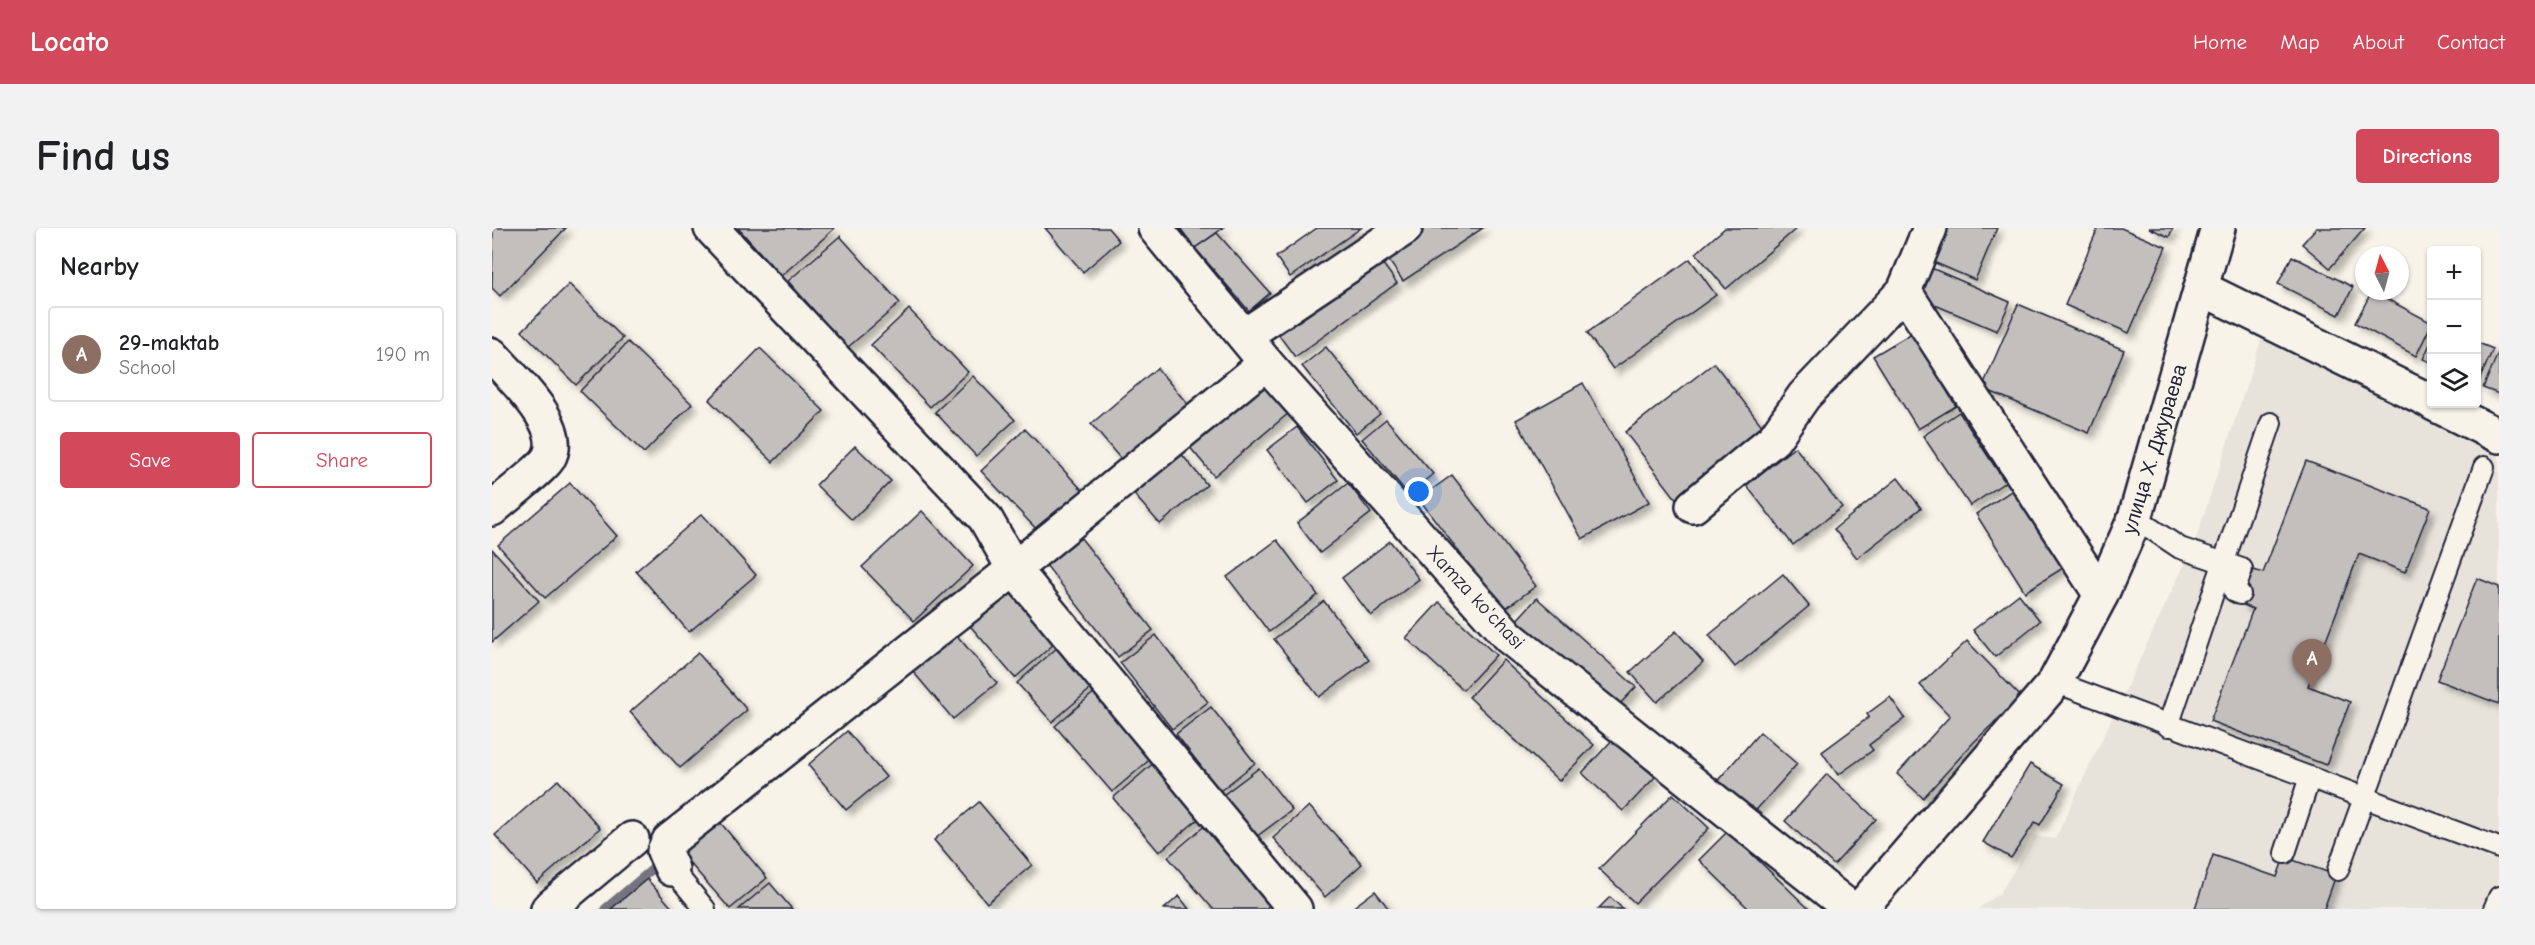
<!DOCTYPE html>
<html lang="en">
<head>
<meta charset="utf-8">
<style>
	:root { --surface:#fff; --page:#f2f2f2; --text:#202124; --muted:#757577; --line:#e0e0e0; --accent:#d1495b }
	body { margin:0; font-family:"Comic Neue",sans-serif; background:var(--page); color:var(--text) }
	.controls { position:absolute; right:18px; top:18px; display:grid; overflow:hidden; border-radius:6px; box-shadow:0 2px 4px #0004 }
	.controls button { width:54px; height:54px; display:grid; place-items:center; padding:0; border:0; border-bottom:2px solid var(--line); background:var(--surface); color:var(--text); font:30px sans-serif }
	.compass { position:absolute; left:1863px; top:18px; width:54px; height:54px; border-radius:50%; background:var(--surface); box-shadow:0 2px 4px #0004; rotate:354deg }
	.you { position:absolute; left:927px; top:264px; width:21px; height:21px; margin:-15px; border:4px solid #fff; border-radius:50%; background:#1a73e8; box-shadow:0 0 0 9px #1a73e833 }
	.badge { display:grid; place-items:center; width:39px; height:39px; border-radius:50%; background:var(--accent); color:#fff; font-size:20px; font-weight:700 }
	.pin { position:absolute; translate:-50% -50px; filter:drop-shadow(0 2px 3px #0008) }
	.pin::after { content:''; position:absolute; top:32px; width:21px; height:18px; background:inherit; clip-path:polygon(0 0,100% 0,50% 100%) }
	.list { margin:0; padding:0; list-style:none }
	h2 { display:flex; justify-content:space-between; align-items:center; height:78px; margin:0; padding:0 24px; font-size:26px }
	h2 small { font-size:20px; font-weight:400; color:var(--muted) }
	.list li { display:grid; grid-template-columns:39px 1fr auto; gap:18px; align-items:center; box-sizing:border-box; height:96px; margin:0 12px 12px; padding:0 12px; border:2px solid var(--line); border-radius:6px }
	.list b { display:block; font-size:22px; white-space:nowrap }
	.list p { margin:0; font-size:20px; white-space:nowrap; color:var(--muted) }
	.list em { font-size:20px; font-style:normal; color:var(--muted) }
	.actions { display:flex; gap:12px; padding:18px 24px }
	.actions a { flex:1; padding:14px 0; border:2px solid var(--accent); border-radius:6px; text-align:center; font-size:21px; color:var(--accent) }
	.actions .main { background:var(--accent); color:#fff }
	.icon { flex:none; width:33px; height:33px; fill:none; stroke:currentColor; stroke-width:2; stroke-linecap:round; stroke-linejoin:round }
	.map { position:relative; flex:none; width:2007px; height:681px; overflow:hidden; border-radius:6px }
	header { display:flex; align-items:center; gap:36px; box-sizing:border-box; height:84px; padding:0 30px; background:var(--accent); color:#fff }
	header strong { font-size:28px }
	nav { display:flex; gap:33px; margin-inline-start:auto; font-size:21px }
	.intro { display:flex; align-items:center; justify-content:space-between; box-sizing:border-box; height:144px; padding:0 36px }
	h1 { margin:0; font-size:42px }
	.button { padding:15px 27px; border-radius:6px; background:var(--accent); color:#fff; font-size:21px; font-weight:700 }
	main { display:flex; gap:36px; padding:0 36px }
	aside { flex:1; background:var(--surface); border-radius:6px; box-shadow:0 2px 4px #0004 }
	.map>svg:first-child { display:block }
	.built { fill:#e7e3db }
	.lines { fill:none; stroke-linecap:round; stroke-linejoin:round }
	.stream { stroke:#76747f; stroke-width:9 }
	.building { fill:#c2bfbd; stroke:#22223b; stroke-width:1.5; filter:url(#shadow) }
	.service-casing { stroke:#22223b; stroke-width:24 }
	.minor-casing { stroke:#22223b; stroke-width:38 }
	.tertiary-casing { stroke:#22223b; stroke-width:38 }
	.service { stroke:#f7f3e8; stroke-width:20 }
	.minor { stroke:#f7f3e8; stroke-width:33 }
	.tertiary { stroke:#f7f3e8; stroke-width:33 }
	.labels { text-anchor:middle; stroke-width:4.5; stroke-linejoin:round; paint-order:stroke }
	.street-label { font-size:20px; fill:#22223b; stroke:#f7f3e8 }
</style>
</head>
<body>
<header>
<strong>Locato</strong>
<nav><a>Home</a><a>Map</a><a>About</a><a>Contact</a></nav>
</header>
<div class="intro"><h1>Find us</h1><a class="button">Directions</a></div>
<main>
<aside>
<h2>Nearby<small></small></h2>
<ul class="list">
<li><span class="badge" style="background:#8d6e63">A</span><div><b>29-maktab</b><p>School</p></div><em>190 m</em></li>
</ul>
<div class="actions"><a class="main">Save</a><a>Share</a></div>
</aside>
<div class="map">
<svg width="2007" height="681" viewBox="0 0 2007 681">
	<defs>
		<filter id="shadow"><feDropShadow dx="5.5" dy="5.5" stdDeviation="3" flood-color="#0004"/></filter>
	</defs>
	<rect width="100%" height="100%" fill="#f7f3e8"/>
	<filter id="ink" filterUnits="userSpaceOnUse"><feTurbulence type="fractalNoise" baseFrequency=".0167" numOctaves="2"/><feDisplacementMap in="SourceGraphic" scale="12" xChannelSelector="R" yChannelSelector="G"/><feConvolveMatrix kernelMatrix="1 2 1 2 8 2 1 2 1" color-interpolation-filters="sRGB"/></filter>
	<g filter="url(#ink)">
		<path class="built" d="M 1773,100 L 2007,214 L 2007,681 L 1486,681 L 1508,665 L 1543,608 L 1563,611 L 1703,314 Z"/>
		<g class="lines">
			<path class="stream" d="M 113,681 L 170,633"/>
		</g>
		<g class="building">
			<path d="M 74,0 L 8,68 L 0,60 L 1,0 Z"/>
			<path d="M 246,0 L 341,0 L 342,1 L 289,48 Z"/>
			<path d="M 553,0 L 616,0 L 627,13 L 591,44 Z"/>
			<path d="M 688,0 L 731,0 L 703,20 Z"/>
			<path d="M 825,0 L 869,0 L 798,49 L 784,29 Z"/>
			<path d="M 927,0 L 991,0 L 911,53 L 891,24 Z"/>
			<path d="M 1233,0 L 1305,0 L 1234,61 L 1204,25 Z"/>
			<path d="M 1453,0 L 1505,0 L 1483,52 L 1439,33 Z"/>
			<path d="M 1606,0 L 1629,0 L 1674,19 L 1637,105 L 1573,77 Z"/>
			<path d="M 1657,0 L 1681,0 L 1677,9 Z"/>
			<path d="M 1824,0 L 1873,0 L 1838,40 L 1810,16 Z"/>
			<path d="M 725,5 L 778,65 L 757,83 L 703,20 Z"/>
			<path d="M 348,8 L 408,75 L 355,120 L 296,53 Z"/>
			<path d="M 885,28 L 905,55 L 803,129 L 783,102 Z"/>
			<path d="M 1800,28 L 1861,59 L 1847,87 L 1786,56 Z"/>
			<path d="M 1198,31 L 1224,67 L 1121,141 L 1095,105 Z"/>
			<path d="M 1437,39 L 1518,74 L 1505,103 L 1424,69 Z"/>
			<path d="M 77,56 L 131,110 L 84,157 L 30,103 Z"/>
			<path d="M 1880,63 L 1940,95 L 1924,128 L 1863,95 Z"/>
			<path d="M 1526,76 L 1632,122 L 1597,205 L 1490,160 Z"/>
			<path d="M 417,81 L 476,144 L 438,179 L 379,117 Z"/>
			<path d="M 1420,105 L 1464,178 L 1426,201 L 1381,128 Z"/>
			<path d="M 1940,112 L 1940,135 L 1931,131 Z"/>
			<path d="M 136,114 L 200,176 L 152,225 L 88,163 Z"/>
			<path d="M 1984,114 L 2001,121 L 1986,155 L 1984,155 Z"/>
			<path d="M 834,119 L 888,186 L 864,205 L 810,138 Z"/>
			<path d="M 268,120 L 332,183 L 281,234 L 217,172 Z"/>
			<path d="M 2007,123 L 2007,166 L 1991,160 Z"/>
			<path d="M 1222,135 L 1274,203 L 1185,272 L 1133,204 Z"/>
			<path d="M 665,140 L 698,179 L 632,235 L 599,196 Z"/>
			<path d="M 481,148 L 523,192 L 484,228 L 443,184 Z"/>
			<path d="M 772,153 L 798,184 L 722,248 L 696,217 Z"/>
			<path d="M 1091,155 L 1157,274 L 1090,311 L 1024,192 Z"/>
			<path d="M 1467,184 L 1513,254 L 1478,278 L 1431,208 Z"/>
			<path d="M 894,191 L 941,246 L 916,266 L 870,211 Z"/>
			<path d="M 805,199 L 846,252 L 816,275 L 775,222 Z"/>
			<path d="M 533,201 L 594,266 L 550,307 L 489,243 Z"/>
			<path d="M 363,218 L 399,253 L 360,292 L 324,257 Z"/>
			<path d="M 1303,219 L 1350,279 L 1301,317 L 1254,257 Z"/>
			<path d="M 687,223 L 715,257 L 668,296 L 639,263 Z"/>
			<path d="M 1814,233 L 1938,280 L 1913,344 L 1867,326 L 1816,458 L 1858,474 L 1834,537 L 1718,493 L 1761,381 L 1749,376 L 1762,342 L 1771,345 Z"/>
			<path d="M 960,247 L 1044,358 L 1011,382 L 927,271 Z"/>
			<path d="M 1406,250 L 1429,280 L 1365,330 L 1342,301 Z"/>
			<path d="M 78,255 L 125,308 L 53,370 L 6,317 Z"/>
			<path d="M 856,255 L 879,285 L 828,325 L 805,295 Z"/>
			<path d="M 1522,261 L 1571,340 L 1533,364 L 1484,286 Z"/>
			<path d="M 430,283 L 481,338 L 422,393 L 370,339 Z"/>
			<path d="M 210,286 L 264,347 L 197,404 L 144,343 Z"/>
			<path d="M 589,310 L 661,402 L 626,429 L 554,337 Z"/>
			<path d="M 785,312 L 826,367 L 777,404 L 735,349 Z"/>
			<path d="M 898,313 L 927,351 L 879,388 L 850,350 Z"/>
			<path d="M 0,321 L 47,373 L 0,414 Z"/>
			<path d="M 1291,346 L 1317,378 L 1243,439 L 1217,407 Z"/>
			<path d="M 1985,350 L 2007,359 L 2007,476 L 1945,452 Z"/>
			<path d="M 514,358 L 563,415 L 523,450 L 474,393 Z"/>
			<path d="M 1527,366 L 1548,393 L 1503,429 L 1481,402 Z"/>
			<path d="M 1045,370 L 1144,459 L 1120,484 L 1022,395 Z"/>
			<path d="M 832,373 L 877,432 L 827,469 L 782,411 Z"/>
			<path d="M 947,374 L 1004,427 L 971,462 L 914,410 Z"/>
			<path d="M 1184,403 L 1211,434 L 1165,474 L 1138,444 Z"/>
			<path d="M 462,404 L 505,455 L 461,491 L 418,440 Z"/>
			<path d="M 664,407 L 716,474 L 680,501 L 628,435 Z"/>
			<path d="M 1475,413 L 1529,469 L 1482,514 L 1431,570 L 1405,546 L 1458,488 L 1428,457 Z"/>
			<path d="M 567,418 L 602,458 L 560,494 L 525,455 Z"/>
			<path d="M 206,425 L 255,482 L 188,540 L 138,484 Z"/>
			<path d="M 1011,432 L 1102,517 L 1067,553 L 977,469 Z"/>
			<path d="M 605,462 L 662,528 L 620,564 L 563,498 Z"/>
			<path d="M 1398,469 L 1413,490 L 1377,517 L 1381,522 L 1346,547 L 1330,524 L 1377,489 L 1375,486 Z"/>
			<path d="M 719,479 L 763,535 L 728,563 L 684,506 Z"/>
			<path d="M 355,503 L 394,549 L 354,582 L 316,537 Z"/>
			<path d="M 1268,504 L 1305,536 L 1258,589 L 1221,558 Z"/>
			<path d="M 1121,511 L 1163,549 L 1131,583 L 1090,545 Z"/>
			<path d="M 664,533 L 711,587 L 667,624 L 621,570 Z"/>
			<path d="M 1538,536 L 1572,556 L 1548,597 L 1543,594 L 1519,630 L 1491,614 Z"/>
			<path d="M 767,540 L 800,582 L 764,609 L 731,567 Z"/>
			<path d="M 1335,546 L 1384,591 L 1342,637 L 1293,593 Z"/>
			<path d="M 66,552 L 108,600 L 45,655 L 3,607 Z"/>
			<path d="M 1181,566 L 1217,600 L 1143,675 L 1107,641 Z"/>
			<path d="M 487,574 L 540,637 L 495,675 L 442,612 Z"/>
			<path d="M 817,578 L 870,636 L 833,669 L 781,610 Z"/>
			<path d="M 227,593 L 275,650 L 238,681 L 189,625 Z"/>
			<path d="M 717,594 L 784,672 L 773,681 L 721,681 L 676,629 Z"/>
			<path d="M 1236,603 L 1317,681 L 1257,681 L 1207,632 Z"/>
			<path d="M 1721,627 L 1785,649 L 1792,629 L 1844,647 L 1832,681 L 1706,681 L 1703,680 Z"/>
			<path d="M 155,651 L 181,681 L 119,681 Z"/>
			<path d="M 278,655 L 300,681 L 247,681 Z"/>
			<path d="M 883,663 L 897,681 L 859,681 Z"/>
			<path d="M 687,668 L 697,681 L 672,681 Z"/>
			<path d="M 1118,669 L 1131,681 L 1106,681 Z"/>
		</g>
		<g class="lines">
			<defs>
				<g id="service">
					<path d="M 1643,290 L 1688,320 L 1750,341 L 1742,363 L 1748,366"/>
					<path d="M 1563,454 L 2007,620"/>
					<path d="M 1676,498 L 1779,195"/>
					<path d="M 1793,625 L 1818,549"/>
					<path d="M 180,641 L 213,681"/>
					<path d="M 1846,642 L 1992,239"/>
					<path d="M 2002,681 L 2007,669"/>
				</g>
				<g id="minor">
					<path d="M 219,0 L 493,290 L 522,341 L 803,681"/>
					<path d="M 663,0 L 774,135 L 1017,409 L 1359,681"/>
					<path d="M 1711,61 L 1940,174"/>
					<path d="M 1412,63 L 1609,367"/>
					<path d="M 752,108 L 913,0"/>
					<path d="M 0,127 C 20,150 76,199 56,231 C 49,242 12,270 0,281"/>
					<path d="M 1942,176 L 2007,208"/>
					<path d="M 1201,278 L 1282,211 L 1312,168 L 1412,63 L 1438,0"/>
					<path d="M 180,641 L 172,623 L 177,613 L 522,341 L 774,135"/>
					<path d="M 56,681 L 140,611"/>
				</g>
				<path id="tertiary" d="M 1368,681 L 1563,454 L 1609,367 L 1643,290 L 1726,0"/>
			</defs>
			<use href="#service" class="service-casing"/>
			<use href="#minor" class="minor-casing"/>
			<use href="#tertiary" class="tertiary-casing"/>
			<use href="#service" class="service"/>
			<use href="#minor" class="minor"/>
			<use href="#tertiary" class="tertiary"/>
		</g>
	</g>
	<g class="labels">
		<g class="street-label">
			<text transform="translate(1662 221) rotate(-73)" y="7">улица Х. Джураева</text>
			<text transform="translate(984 369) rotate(47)" y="7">Xamza ko'chasi</text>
		</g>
	</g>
</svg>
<div class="controls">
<button>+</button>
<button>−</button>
<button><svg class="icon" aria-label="layers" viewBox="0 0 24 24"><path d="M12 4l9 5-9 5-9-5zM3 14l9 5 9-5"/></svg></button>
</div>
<svg class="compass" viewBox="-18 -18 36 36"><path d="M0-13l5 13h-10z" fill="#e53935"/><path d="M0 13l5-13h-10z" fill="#757577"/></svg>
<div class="you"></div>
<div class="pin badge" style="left:1820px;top:461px;background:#8d6e63">A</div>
</div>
</main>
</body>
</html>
